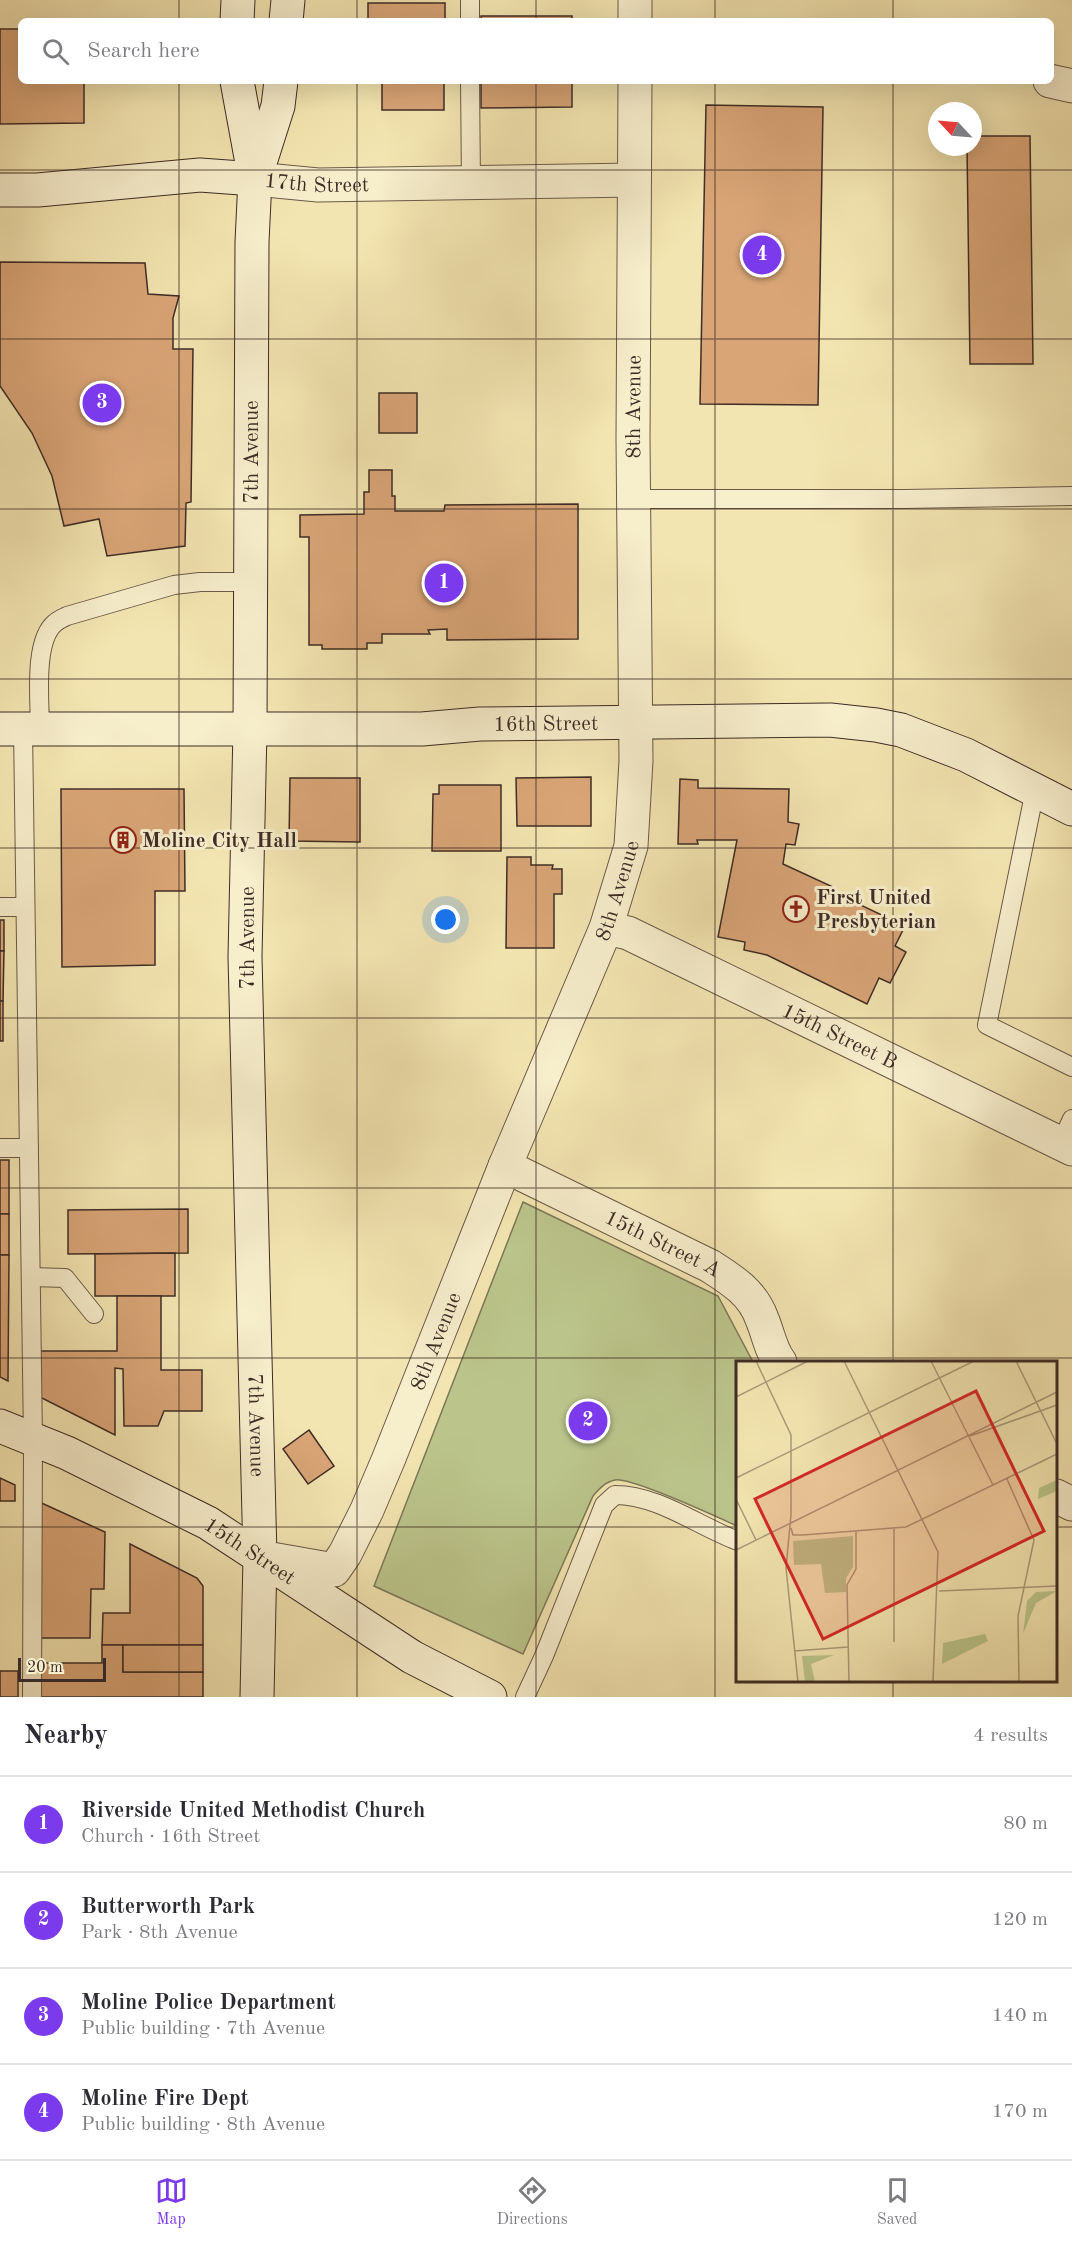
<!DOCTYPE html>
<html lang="en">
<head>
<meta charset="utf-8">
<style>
	:root { --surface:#fff; --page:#f2f2f3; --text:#2b2b33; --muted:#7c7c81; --line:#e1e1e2; --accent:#7c3aed }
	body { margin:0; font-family:"Old Standard TT",serif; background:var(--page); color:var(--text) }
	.compass { position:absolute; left:928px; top:102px; width:54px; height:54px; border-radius:50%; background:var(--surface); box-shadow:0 6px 24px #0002; rotate:296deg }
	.scale { position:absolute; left:18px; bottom:15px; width:88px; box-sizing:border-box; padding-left:6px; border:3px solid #3e2c26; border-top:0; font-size:16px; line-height:21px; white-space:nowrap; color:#3e2c26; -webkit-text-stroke:4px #f7eecc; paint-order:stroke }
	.you { position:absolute; left:446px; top:920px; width:21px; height:21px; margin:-15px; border:4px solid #fff; border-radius:50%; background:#1a73e8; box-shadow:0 0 0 9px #1a73e833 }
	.badge { display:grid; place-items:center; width:39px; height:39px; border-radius:50%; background:var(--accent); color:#fff; font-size:20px; font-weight:700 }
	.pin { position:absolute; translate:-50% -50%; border:3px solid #fff; box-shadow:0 2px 6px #0006 }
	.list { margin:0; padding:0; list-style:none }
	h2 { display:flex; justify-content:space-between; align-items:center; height:78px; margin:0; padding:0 24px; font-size:26px }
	h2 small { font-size:20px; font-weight:400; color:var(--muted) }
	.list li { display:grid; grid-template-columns:39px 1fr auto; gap:18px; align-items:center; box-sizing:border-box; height:96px; padding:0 24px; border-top:2px solid var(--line) }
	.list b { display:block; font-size:22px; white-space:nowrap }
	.list p { margin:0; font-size:20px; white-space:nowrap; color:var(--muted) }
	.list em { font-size:20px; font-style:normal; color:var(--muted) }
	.icon { flex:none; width:33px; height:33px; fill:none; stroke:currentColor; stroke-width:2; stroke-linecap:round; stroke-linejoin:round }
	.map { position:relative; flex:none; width:1072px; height:1697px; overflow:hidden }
	.search { position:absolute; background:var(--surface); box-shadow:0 6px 24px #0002; left:18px; right:18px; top:18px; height:66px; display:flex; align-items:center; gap:15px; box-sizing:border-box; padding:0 21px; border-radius:9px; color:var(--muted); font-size:22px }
	.sheet { height:462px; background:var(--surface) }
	nav { display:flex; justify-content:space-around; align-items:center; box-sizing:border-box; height:84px; border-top:2px solid var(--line); background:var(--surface); font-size:16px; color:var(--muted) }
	nav a { display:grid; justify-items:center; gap:3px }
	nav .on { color:var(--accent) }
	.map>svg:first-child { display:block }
	.green { fill:#bbc58b; stroke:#7c7858; stroke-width:1.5 }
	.building { fill:#d9a577; stroke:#3e2c26; stroke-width:1.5 }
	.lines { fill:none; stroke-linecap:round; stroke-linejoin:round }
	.lane-casing { stroke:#6b5a49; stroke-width:20 }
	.street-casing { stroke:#6b5a49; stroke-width:35 }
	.secondary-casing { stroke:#3e2c26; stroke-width:35 }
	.lane { stroke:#f7eecc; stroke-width:18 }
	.street { stroke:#f7eecc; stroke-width:33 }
	.secondary { stroke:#f7eecc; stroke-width:33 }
	.grid { fill:none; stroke:#3e2c26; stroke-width:1.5; stroke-opacity:0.55 }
	.labels { text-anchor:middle; stroke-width:6; stroke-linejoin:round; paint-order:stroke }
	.street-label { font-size:21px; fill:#3e2c26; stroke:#f7eecc }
	.poi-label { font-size:21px; font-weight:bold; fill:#3e2c26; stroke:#f7eecc; text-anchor:start }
	.inset-road { fill:none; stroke:#ab9b79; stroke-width:1.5 }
	.view { fill:#d62828; fill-opacity:0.15; stroke:#d62828; stroke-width:3 }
	.inset-edge { fill:none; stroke:#3e2c26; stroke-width:3 }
</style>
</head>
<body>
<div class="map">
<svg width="1072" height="1697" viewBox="0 0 1072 1697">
	<rect width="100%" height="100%" fill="#f3e5b1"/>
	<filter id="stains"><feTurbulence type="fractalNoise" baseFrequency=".00333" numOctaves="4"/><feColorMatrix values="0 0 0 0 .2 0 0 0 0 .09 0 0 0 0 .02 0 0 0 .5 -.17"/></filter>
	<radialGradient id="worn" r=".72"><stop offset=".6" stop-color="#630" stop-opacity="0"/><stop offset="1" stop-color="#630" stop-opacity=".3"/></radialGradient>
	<path class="green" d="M 523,1202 L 718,1296 L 753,1362 L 738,1362 L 737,1526 C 717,1517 631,1477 615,1480 C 605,1482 599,1489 593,1496 L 523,1654 L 374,1586 Z"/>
	<g class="building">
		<rect x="368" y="3" width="77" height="18"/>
		<rect x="481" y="16" width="91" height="5"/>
		<path d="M 0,29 L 21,29 L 21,81 L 84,81 L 84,123 L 0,124 Z"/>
		<rect x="382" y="81" width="62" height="29"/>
		<path d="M 481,81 L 572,81 L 572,107 L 481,108 Z"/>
		<path d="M 706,105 L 823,107 L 818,405 L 700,404 Z"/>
		<path d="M 973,136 L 1030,136 L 1033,364 L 970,364 L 967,147 L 973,147 Z"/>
		<path d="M 0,262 L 145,263 L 148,294 L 179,296 L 173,318 L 173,349 L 193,349 L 191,502 L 186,503 L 185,546 L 107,556 L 99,519 L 64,526 L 52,476 L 32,433 L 0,386 Z"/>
		<rect x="379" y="393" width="38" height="40"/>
		<path d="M 369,470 L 392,470 L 392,496 L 395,496 L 395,511 L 444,511 L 445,505 L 578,504 L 578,639 L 447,640 L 447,629 L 428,630 L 430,634 L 382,634 L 382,643 L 367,643 L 367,649 L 322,649 L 322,645 L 309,645 L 309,537 L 300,537 L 300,515 L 364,514 L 364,492 L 369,492 Z"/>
		<path d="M 591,777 L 591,826 L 517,826 L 516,778 Z"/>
		<path d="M 290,778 L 360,778 L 360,842 L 289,841 Z"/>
		<path d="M 680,779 L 698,780 L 698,788 L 789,789 L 788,822 L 799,824 L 795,845 L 786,844 L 783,864 L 833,887 L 831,891 L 905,926 L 895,946 L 906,952 L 890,983 L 879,978 L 867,1004 L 767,955 L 744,950 L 745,942 L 718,937 L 737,840 L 697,840 L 698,844 L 678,844 Z"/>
		<path d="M 439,785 L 501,785 L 501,851 L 432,851 L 433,794 L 439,794 Z"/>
		<path d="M 61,789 L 184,789 L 185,891 L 155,891 L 155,965 L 62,967 Z"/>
		<path d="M 507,857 L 531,857 L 531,865 L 553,865 L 552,869 L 562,869 L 562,894 L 554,894 L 554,948 L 506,948 Z"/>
		<rect x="0" y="920" width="4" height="31"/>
		<path d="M 0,951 L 4,951 L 3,1001 L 0,1001 Z"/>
		<rect x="0" y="1001" width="3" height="40"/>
		<rect x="0" y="1160" width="9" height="54"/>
		<path d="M 188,1209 L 188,1253 L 68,1254 L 68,1210 Z"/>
		<rect x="0" y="1214" width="9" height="41"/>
		<path d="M 175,1253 L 175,1296 L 95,1296 L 95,1254 Z"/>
		<path d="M 0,1255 L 9,1255 L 8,1381 L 0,1377 Z"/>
		<path d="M 117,1296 L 161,1296 L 161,1370 L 202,1370 L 202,1411 L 164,1411 L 158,1426 L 124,1426 L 123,1369 L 115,1368 L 115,1435 L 36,1395 L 36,1351 L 117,1351 Z"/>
		<path d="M 309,1430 L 334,1466 L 308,1484 L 283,1449 Z"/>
		<path d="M 0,1478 L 15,1485 L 15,1501 L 0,1501 Z"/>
		<path d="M 35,1500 L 105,1532 L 104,1589 L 91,1589 L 90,1638 L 34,1638 Z"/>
		<path d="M 130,1544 L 197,1578 L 203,1586 L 203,1645 L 102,1645 L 103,1613 L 130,1613 Z"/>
		<path d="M 102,1645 L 123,1645 L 123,1672 L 203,1672 L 203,1697 L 37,1697 L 38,1663 L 102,1663 Z"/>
		<rect x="123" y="1645" width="80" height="27"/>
		<rect x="0" y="1671" width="18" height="26"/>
	</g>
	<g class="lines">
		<defs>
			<g id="lane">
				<path d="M 470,0 L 470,21"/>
				<path d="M 470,81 L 471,183"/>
				<path d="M 634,499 L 905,499 L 1072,496"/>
				<path d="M 23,729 L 33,1440 L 32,1697"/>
				<path d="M 40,729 C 40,702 33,641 55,623 C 58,620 63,618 67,616 L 174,585 L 200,582 L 251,582"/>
				<path d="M 1035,790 L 987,1025 L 1072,1067"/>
				<path d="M 0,907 L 25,907"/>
				<path d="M 1061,1143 L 1072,1119"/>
				<path d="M 0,1148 L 29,1148"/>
				<path d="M 31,1277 L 65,1278 L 94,1314"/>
				<path d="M 525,1697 L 544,1656 L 604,1505 L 615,1495 C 658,1495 698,1526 738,1541"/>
			</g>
			<g id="street">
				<path d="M 635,0 L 635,21"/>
				<path d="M 1050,81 L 1072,86"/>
				<path id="s1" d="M 255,179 L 318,185 L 634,180"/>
				<path id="s2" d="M 606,928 L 628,933 L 1072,1149"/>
				<path id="s3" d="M 505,1166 L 710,1266 C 732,1280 753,1293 762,1319 C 768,1333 771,1351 780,1362"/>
				<path d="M 1056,1496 L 1072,1504"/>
				<path id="s4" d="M 260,1557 L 334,1570 L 345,1554 L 367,1510 L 389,1458 L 505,1166 L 606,928 L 631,846 L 636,761 L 633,438 L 635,81"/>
			</g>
			<g id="secondary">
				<path d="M 237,21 L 238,0"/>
				<path d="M 286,21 L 288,0"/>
				<path id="s5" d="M 237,81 L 255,179 L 252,242 L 250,729 L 245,957 L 260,1557 L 257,1697"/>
				<path d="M 256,175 L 278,106 L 281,81"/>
				<path d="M 0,190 L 38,190 L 200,175 L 255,179"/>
				<path id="s6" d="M 0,729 L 422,729 L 480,724 L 830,720 L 876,725 L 901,730 L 966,755 L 1072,809"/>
				<path id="s7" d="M 0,1426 L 67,1453 L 208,1523 L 412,1657 L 490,1697"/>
			</g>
		</defs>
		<use href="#lane" class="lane-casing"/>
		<use href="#street" class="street-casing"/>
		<use href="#secondary" class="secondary-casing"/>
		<use href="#lane" class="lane"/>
		<use href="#street" class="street"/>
		<use href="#secondary" class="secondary"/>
	</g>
	<path class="grid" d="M 179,0 L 179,21M 357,0 L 357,21M 536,0 L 536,21M 715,0 L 715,21M 893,0 L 893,21M 179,81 L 179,1697M 357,81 L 357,1697M 536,81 L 536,1697M 715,81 L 715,1697M 893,81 L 893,1362M 0,170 L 1072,170M 0,339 L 1072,339M 0,509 L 1072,509M 0,679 L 1072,679M 0,848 L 1072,848M 0,1018 L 1072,1018M 0,1188 L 1072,1188M 0,1358 L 1072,1358M 0,1527 L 738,1527M 1056,1527 L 1072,1527M 893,1680 L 893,1697"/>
	<defs>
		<symbol id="building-ring" viewBox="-11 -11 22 22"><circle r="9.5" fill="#f7eecc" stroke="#8f2418" stroke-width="1.5"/><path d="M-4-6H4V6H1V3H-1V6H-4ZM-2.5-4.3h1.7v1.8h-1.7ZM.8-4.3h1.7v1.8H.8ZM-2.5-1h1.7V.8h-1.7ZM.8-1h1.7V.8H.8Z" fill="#8f2418"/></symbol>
		<symbol id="church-ring" viewBox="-11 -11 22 22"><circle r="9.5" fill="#f7eecc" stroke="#8f2418" stroke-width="1.5"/><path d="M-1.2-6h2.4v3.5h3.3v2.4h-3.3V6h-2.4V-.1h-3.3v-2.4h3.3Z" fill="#8f2418"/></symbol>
	</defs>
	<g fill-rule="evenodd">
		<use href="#building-ring" x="108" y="825" width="30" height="30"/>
		<use href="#church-ring" x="781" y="894" width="30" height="30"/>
	</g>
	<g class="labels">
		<g class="street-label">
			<text dy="7" stroke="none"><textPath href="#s1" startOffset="62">17th Street</textPath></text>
			<text dy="7" stroke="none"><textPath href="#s4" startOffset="1298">8th Avenue</textPath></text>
			<text transform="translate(251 452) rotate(-90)" y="7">7th Avenue</text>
			<text dy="7" stroke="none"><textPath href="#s6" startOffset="546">16th Street</textPath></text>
			<text dy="7" stroke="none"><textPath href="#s4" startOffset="812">8th Avenue</textPath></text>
			<text transform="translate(247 938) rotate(-90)" y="7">7th Avenue</text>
			<text dy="7" stroke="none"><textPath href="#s2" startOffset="258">15th Street B</textPath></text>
			<text dy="7" stroke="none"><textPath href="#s3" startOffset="176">15th Street A</textPath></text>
			<text dy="7" stroke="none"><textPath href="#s4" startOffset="326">8th Avenue</textPath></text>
			<text dy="7" stroke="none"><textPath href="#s5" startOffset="1346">7th Avenue</textPath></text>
			<text dy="7" stroke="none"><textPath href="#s7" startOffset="280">15th Street</textPath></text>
		</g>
		<g class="poi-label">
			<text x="142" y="847">Moline City Hall</text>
			<text x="816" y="904">First United<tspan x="816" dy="24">Presbyterian</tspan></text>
		</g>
	</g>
	<g transform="translate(736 1361)">
		<rect width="321" height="321" fill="#f3e5b1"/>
		<path d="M 321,119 L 321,130 L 302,138 L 303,127 ZM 117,175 L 117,206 L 110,217 L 110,231 L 89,232 L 85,203 L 58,204 L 57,180 ZM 321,230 L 300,242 L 287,273 L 291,240 L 300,231 ZM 249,273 L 252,280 L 206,303 L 207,282 ZM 98,294 L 75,303 L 79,321 L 69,321 L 66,295 Z" fill="#bbc58b"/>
		<path class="inset-road" d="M 20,0 L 55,74 L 55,154 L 50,207 L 62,321M 108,0 L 202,191 L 197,321M 195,0 L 257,124M 280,0 L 321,83M 0,36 L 72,0M 234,75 L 321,44M 0,117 L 238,0M 271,118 L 298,179 L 282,255 L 283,321M 0,138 L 20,179M 55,167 L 57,174 L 67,174 L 170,166 L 321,93M 158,168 L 158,281M 0,189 L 321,31M 203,230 L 321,225M 58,290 L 112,286M 113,321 L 111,224 L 120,208 L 120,170"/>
		<path class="view" d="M 240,30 L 308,170 L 87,278 L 19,138 Z"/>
		<rect width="321" height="321" class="inset-edge"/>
	</g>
	<rect width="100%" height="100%" filter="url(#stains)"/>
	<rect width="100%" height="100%" fill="url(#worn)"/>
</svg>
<svg class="compass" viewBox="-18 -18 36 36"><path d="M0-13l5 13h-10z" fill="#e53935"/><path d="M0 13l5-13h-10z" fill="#7c7c81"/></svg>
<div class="scale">20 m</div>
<div class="you"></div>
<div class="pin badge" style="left:444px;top:583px">1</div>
<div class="pin badge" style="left:588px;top:1421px">2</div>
<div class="pin badge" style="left:102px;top:403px">3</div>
<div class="pin badge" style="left:762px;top:255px">4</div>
<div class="search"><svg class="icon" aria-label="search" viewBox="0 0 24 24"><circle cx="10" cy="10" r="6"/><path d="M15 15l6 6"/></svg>Search here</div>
</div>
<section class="sheet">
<h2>Nearby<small>4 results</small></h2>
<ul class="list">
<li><span class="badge">1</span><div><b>Riverside United Methodist Church</b><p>Church · 16th Street</p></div><em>80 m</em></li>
<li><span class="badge">2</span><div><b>Butterworth Park</b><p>Park · 8th Avenue</p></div><em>120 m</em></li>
<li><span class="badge">3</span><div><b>Moline Police Department</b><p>Public building · 7th Avenue</p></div><em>140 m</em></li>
<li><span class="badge">4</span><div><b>Moline Fire Dept</b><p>Public building · 8th Avenue</p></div><em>170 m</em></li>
</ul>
</section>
<nav>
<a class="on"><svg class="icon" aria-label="map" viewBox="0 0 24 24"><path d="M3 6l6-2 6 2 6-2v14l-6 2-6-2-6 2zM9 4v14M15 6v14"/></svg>Map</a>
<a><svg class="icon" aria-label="directions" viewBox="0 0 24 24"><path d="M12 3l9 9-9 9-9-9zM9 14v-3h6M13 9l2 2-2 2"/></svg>Directions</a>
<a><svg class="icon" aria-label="saved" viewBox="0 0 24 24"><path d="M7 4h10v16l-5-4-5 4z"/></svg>Saved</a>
</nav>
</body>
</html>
